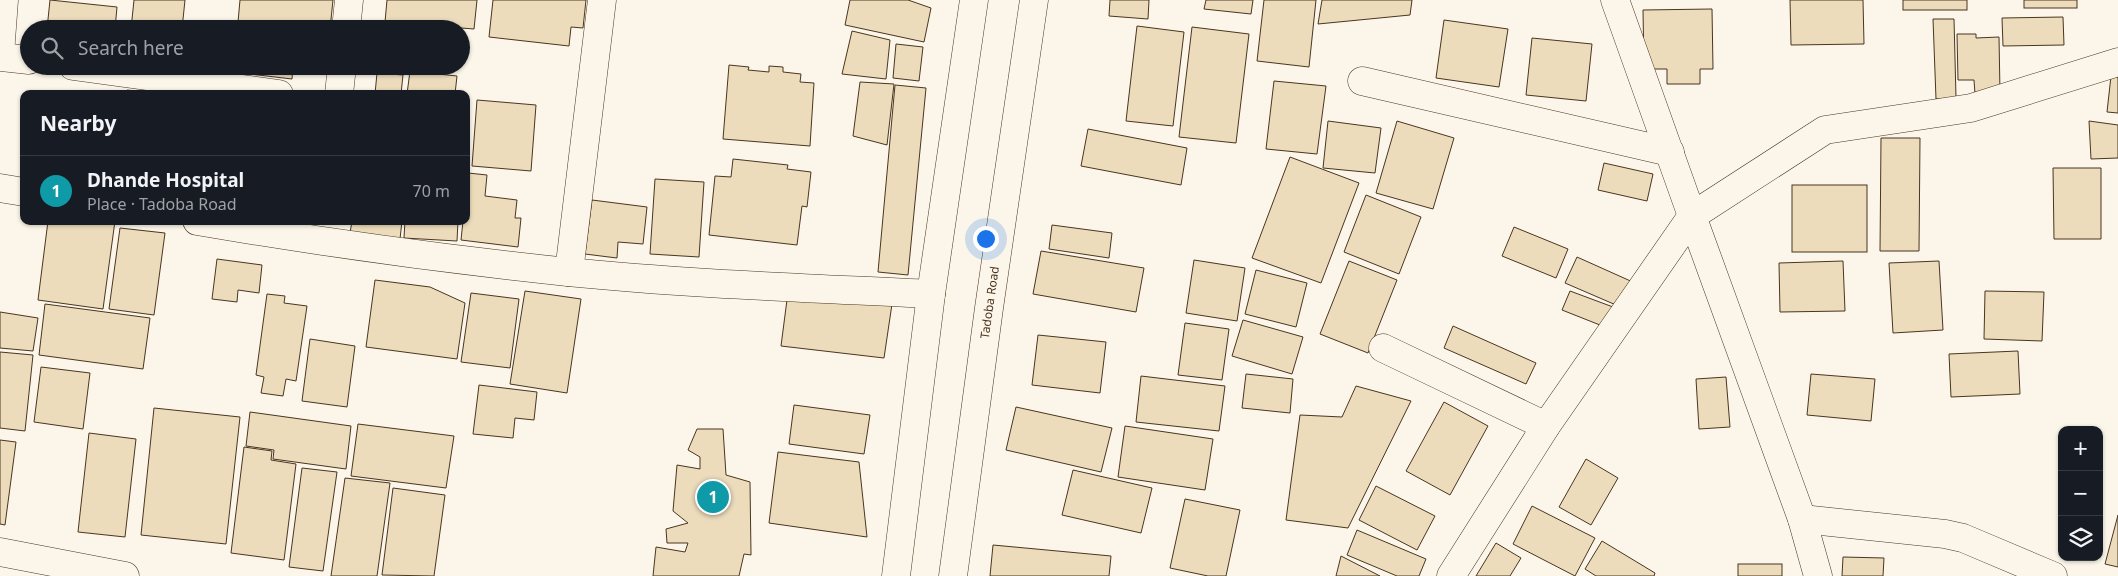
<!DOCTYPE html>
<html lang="en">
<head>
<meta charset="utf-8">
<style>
	:root { --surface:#171b24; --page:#20242c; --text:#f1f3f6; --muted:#9ea1a6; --line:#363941; --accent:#d93025 }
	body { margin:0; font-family:"Noto Sans",sans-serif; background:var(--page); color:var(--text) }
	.controls { position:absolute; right:15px; bottom:15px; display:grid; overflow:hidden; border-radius:10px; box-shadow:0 1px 4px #0004 }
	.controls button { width:45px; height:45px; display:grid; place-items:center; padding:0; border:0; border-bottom:1px solid var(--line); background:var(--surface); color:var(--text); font:25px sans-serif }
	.you { position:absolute; left:985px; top:238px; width:18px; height:18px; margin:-12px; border:4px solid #fff; border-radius:50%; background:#1a73e8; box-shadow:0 0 0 8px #1a73e833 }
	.badge { display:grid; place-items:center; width:32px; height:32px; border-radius:50%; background:var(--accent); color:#fff; font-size:16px; font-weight:700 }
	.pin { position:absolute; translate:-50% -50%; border:2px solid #fff; box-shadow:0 1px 5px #0006 }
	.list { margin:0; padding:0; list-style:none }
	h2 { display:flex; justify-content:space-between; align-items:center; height:65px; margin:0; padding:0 20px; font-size:21px }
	h2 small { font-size:16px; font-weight:400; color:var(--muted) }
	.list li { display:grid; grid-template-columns:32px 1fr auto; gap:15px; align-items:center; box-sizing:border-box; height:70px; padding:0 20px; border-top:1px solid var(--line) }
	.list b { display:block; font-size:19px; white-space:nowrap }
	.list p { margin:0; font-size:16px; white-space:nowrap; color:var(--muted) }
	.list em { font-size:16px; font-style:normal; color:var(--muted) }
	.icon { flex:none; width:28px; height:28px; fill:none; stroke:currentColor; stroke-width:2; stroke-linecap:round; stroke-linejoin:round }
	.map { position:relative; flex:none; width:2118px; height:576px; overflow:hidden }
	.search { position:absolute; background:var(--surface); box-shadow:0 1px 4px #0004; left:20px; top:20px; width:450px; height:55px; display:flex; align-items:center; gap:12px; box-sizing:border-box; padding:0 18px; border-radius:28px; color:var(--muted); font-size:19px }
	.panel { position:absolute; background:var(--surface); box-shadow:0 1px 4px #0004; left:20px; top:90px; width:450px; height:135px; border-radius:10px }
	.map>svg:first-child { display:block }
	.building { fill:#ecdcbc; stroke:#4a3520 }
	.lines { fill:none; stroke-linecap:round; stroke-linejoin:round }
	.minor-casing { stroke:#4a3520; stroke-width:29 }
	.tertiary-casing { stroke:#4a3520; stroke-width:29 }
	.primary-casing { stroke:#4a3520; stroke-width:29 }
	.minor { stroke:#fbf6e9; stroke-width:28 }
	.tertiary { stroke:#fbf6e9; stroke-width:28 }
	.primary { stroke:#fbf6e9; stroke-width:28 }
	.labels { text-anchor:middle; stroke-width:4; stroke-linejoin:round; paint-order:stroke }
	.street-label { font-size:12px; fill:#4a3520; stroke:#fbf6e9 }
</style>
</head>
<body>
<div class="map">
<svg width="2118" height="576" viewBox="0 0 2118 576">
	<rect width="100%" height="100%" fill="#fbf6e9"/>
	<g class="building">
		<path d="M 50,0 L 117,7 L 115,29 L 47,29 Z"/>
		<path d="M 134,0 L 185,0 L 182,29 L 131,29 Z"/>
		<path d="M 240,0 L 333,0 L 330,29 L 289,29 L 238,22 Z"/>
		<path d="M 387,0 L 477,0 L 474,29 L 385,22 Z"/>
		<path d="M 493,0 L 586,0 L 583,28 L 571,27 L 569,46 L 489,37 Z"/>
		<path d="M 850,0 L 908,0 L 931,8 L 924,42 L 845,25 Z"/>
		<path d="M 1110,0 L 1149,0 L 1148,19 L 1109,16 Z"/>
		<path d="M 1206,0 L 1253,0 L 1251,14 L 1204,9 Z"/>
		<path d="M 1264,0 L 1316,0 L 1309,67 L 1257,61 Z"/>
		<path d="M 1322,0 L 1412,0 L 1410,15 L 1318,24 Z"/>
		<path d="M 1790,0 L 1863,0 L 1864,44 L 1791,45 Z"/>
		<rect x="1903" y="0" width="64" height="10"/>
		<rect x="2024" y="0" width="53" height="8"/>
		<path d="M 1712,9 L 1713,69 L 1700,69 L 1700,84 L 1667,84 L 1667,69 L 1644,69 L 1643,10 Z"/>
		<path d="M 2063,17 L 2064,45 L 2003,46 L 2002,18 Z"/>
		<path d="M 1933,19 L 1954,19 L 1956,98 L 1936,99 Z"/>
		<path d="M 1444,20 L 1508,29 L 1499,87 L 1436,78 Z"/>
		<path d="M 1137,26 L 1184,32 L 1173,126 L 1126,121 Z"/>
		<path d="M 1192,27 L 1249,34 L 1236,143 L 1179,137 Z"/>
		<path d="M 852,31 L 890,40 L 886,79 L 842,74 Z"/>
		<path d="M 1957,34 L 1976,34 L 1976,38 L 1999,37 L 2000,93 L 1975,94 L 1974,80 L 1958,80 Z"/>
		<path d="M 1532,38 L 1592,44 L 1586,101 L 1526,95 Z"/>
		<path d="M 896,44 L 923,47 L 919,81 L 893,78 Z"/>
		<path d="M 729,65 L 749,67 L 748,70 L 769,72 L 769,66 L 783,67 L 783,72 L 801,74 L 800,82 L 814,83 L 810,146 L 723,139 Z"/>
		<path d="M 242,66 L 293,66 L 292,79 L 241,73 Z"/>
		<path d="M 410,71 L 457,76 L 455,94 L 407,94 Z"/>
		<path d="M 377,73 L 403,75 L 401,94 L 375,94 Z"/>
		<path d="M 2111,76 L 2118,77 L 2118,113 L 2107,112 Z"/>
		<path d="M 1274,81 L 1326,86 L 1317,154 L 1266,149 Z"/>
		<path d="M 860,82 L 894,84 L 887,145 L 853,136 Z"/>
		<path d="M 895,85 L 926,88 L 908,275 L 878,272 Z"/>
		<path d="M 127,90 L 162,94 L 126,94 Z"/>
		<path d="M 477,100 L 536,105 L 531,171 L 472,166 Z"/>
		<path d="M 1328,121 L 1381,128 L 1375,173 L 1323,168 Z"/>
		<path d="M 1397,121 L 1454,138 L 1433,209 L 1376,193 Z"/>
		<path d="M 2089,121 L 2118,125 L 2118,158 L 2091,159 Z"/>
		<path d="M 1088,129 L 1187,148 L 1181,185 L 1081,166 Z"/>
		<path d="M 1881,138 L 1920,138 L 1919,251 L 1880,251 Z"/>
		<path d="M 1290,157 L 1359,183 L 1321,283 L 1252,258 Z"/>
		<path d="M 733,159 L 788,165 L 787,169 L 811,172 L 807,207 L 802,206 L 797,245 L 709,235 L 715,176 L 731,177 Z"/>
		<path d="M 1604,163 L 1653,174 L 1647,201 L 1598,190 Z"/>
		<path d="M 2053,168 L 2101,168 L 2101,239 L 2054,239 Z"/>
		<path d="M 468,173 L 487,175 L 485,196 L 517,200 L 515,218 L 521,218 L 518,247 L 461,240 L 463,221 L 466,221 Z"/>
		<path d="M 655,179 L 704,182 L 699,257 L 650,254 Z"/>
		<rect x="1792" y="185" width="75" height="67"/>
		<path d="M 1366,195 L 1421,217 L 1399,274 L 1344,252 Z"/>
		<path d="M 592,200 L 647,207 L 643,244 L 618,242 L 617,258 L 585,254 Z"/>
		<path d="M 48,221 L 115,221 L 103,309 L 38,300 Z"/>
		<path d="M 352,221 L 402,221 L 400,239 L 350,233 Z"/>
		<path d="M 405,221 L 458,221 L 457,241 L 404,238 Z"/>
		<path d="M 1052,225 L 1112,233 L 1109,258 L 1049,249 Z"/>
		<path d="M 1514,227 L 1568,249 L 1556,278 L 1502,256 Z"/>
		<path d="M 120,228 L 165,233 L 154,315 L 109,309 Z"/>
		<path d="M 1041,251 L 1144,268 L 1136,312 L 1033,294 Z"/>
		<path d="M 1577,257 L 1635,283 L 1623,308 L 1565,283 Z"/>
		<path d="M 217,259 L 262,265 L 259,293 L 238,290 L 237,302 L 212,299 Z"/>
		<path d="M 1194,260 L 1245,268 L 1237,321 L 1186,313 Z"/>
		<path d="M 1349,261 L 1397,280 L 1368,353 L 1320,334 Z"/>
		<path d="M 1843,261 L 1845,311 L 1780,312 L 1779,263 Z"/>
		<path d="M 1939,261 L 1943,330 L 1893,333 L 1889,263 Z"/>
		<path d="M 1256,270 L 1307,283 L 1296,327 L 1245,314 Z"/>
		<path d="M 375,280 L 430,287 L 465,303 L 457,359 L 366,347 Z"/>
		<path d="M 525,291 L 581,299 L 567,393 L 510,384 Z"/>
		<path d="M 1570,291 L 1613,307 L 1605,327 L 1562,310 Z"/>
		<path d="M 1985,291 L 2044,292 L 2042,341 L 1984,339 Z"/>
		<path d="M 788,292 L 892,304 L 884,358 L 781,346 Z"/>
		<path d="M 471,293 L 519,299 L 510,368 L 461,362 Z"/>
		<path d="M 267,294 L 285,296 L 284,303 L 307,306 L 296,381 L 286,379 L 283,396 L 261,393 L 264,377 L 256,375 Z"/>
		<path d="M 45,304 L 150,318 L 143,369 L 39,355 Z"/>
		<path d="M 0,312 L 38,318 L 33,351 L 0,348 Z"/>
		<path d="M 1243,320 L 1303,337 L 1292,374 L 1232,356 Z"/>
		<path d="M 1185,323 L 1229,329 L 1222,380 L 1178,375 Z"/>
		<path d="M 1453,326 L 1536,363 L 1526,384 L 1444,348 Z"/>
		<path d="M 1038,335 L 1106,342 L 1100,393 L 1032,385 Z"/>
		<path d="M 310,339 L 355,346 L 347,407 L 302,401 Z"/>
		<path d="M 2018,351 L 2020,394 L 1951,397 L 1949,354 Z"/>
		<path d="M 0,352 L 33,355 L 25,431 L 0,428 Z"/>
		<path d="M 41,367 L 90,373 L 83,429 L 34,422 Z"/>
		<path d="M 1246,374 L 1293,379 L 1290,413 L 1242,408 Z"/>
		<path d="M 1811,374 L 1875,379 L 1871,421 L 1807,415 Z"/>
		<path d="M 1141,376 L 1225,386 L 1219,431 L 1136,422 Z"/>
		<path d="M 1726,377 L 1730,427 L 1699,429 L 1696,379 Z"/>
		<path d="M 479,385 L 537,392 L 534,420 L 515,418 L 513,438 L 473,434 Z"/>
		<path d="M 1356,386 L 1411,401 L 1348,528 L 1286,520 L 1300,415 L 1342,417 Z"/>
		<path d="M 1444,402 L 1488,426 L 1450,495 L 1406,471 Z"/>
		<path d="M 794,405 L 870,415 L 864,454 L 789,444 Z"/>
		<path d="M 1016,407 L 1112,428 L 1101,472 L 1006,450 Z"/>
		<path d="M 154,408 L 240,417 L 226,544 L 141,535 Z"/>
		<path d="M 250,412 L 351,426 L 346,469 L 273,459 L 274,450 L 246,446 Z"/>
		<path d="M 358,424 L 454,436 L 446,488 L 351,476 Z"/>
		<path d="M 1125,426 L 1213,439 L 1205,490 L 1118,477 Z"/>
		<path d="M 697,429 L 723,429 L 726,475 L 750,482 L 751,555 L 744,554 L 739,576 L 653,576 L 656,547 L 685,552 L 688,543 L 667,543 L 666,529 L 688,523 L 673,511 L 677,465 L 700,469 L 700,457 L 688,450 Z"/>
		<path d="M 89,433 L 136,439 L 125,537 L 78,532 Z"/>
		<path d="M 0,440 L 16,442 L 5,525 L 0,524 Z"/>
		<path d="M 244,447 L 272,451 L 271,460 L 296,464 L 284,560 L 231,553 Z"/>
		<path d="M 778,452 L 859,462 L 867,537 L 769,523 Z"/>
		<path d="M 1586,459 L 1618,478 L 1591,525 L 1559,507 Z"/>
		<path d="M 302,468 L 337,472 L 323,571 L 289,567 Z"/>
		<path d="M 1073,470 L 1152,488 L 1141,533 L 1062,515 Z"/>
		<path d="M 345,478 L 390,483 L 377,576 L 331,576 Z"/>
		<path d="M 1376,486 L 1435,516 L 1417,550 L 1359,520 Z"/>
		<path d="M 393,488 L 445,495 L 434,576 L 382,575 Z"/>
		<path d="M 1185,499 L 1240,510 L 1226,576 L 1208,576 L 1170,568 Z"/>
		<path d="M 1532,506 L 1595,538 L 1575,576 L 1513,544 Z"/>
		<path d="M 2118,515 L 2118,567 L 2105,564 Z"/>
		<path d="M 1357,530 L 1426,559 L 1419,576 L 1397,576 L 1347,555 Z"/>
		<path d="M 1602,541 L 1655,573 L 1654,576 L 1596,576 L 1585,569 Z"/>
		<path d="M 1496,543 L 1521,558 L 1510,576 L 1476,576 Z"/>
		<path d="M 993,545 L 1111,556 L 1109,576 L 990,576 Z"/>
		<path d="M 1341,556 L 1380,576 L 1336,576 Z"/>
		<path d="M 1843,557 L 1884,558 L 1883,576 L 1842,576 Z"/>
		<rect x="1738" y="564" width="44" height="12"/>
	</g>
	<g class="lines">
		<defs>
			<g id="minor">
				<path d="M 1615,0 L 1692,216 L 1825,130 L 1971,108 L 2118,62"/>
				<path d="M 346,29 L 349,0"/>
				<path d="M 0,54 L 4,0"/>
				<path d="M 0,57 L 29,60"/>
				<path d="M 73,66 L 279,94"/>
				<path d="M 1362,81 L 1670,152"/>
				<path d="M 339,94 L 342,66"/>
				<path d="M 0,188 L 24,192"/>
				<path d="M 1692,216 L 1802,519 L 1818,576"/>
				<path d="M 197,221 C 320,242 444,259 568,272 C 688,284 810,288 931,294"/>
				<path d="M 569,272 L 602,0"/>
				<path d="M 1383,348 L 1546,426"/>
				<path d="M 1802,519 L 1945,534 L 1963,538 L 2053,576"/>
				<path d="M 1451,576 L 1546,426 L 1692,216"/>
			</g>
			<path id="tertiary" d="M 0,552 L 125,576"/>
			<g id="primary">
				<path d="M 896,576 L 931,294 L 974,0"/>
				<path id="s1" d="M 953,576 L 989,308 L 1034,0"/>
			</g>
		</defs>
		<use href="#minor" class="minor-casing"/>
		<use href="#tertiary" class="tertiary-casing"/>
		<use href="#primary" class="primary-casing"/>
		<use href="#minor" class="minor"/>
		<use href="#tertiary" class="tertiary"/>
		<use href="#primary" class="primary"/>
	</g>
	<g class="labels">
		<g class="street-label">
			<text dy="4" stroke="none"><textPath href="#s1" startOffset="276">Tadoba Road</textPath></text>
		</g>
	</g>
</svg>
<div class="controls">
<button>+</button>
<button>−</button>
<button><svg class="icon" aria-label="layers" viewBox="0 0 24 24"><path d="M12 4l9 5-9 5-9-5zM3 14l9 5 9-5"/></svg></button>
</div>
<div class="you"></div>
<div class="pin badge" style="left:713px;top:497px;background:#0f9aa8">1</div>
<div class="search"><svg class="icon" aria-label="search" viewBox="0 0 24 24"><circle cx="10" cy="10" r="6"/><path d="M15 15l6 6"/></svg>Search here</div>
<section class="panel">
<h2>Nearby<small></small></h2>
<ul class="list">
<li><span class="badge" style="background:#0f9aa8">1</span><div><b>Dhande Hospital</b><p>Place · Tadoba Road</p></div><em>70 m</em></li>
</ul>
</section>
</div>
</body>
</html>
